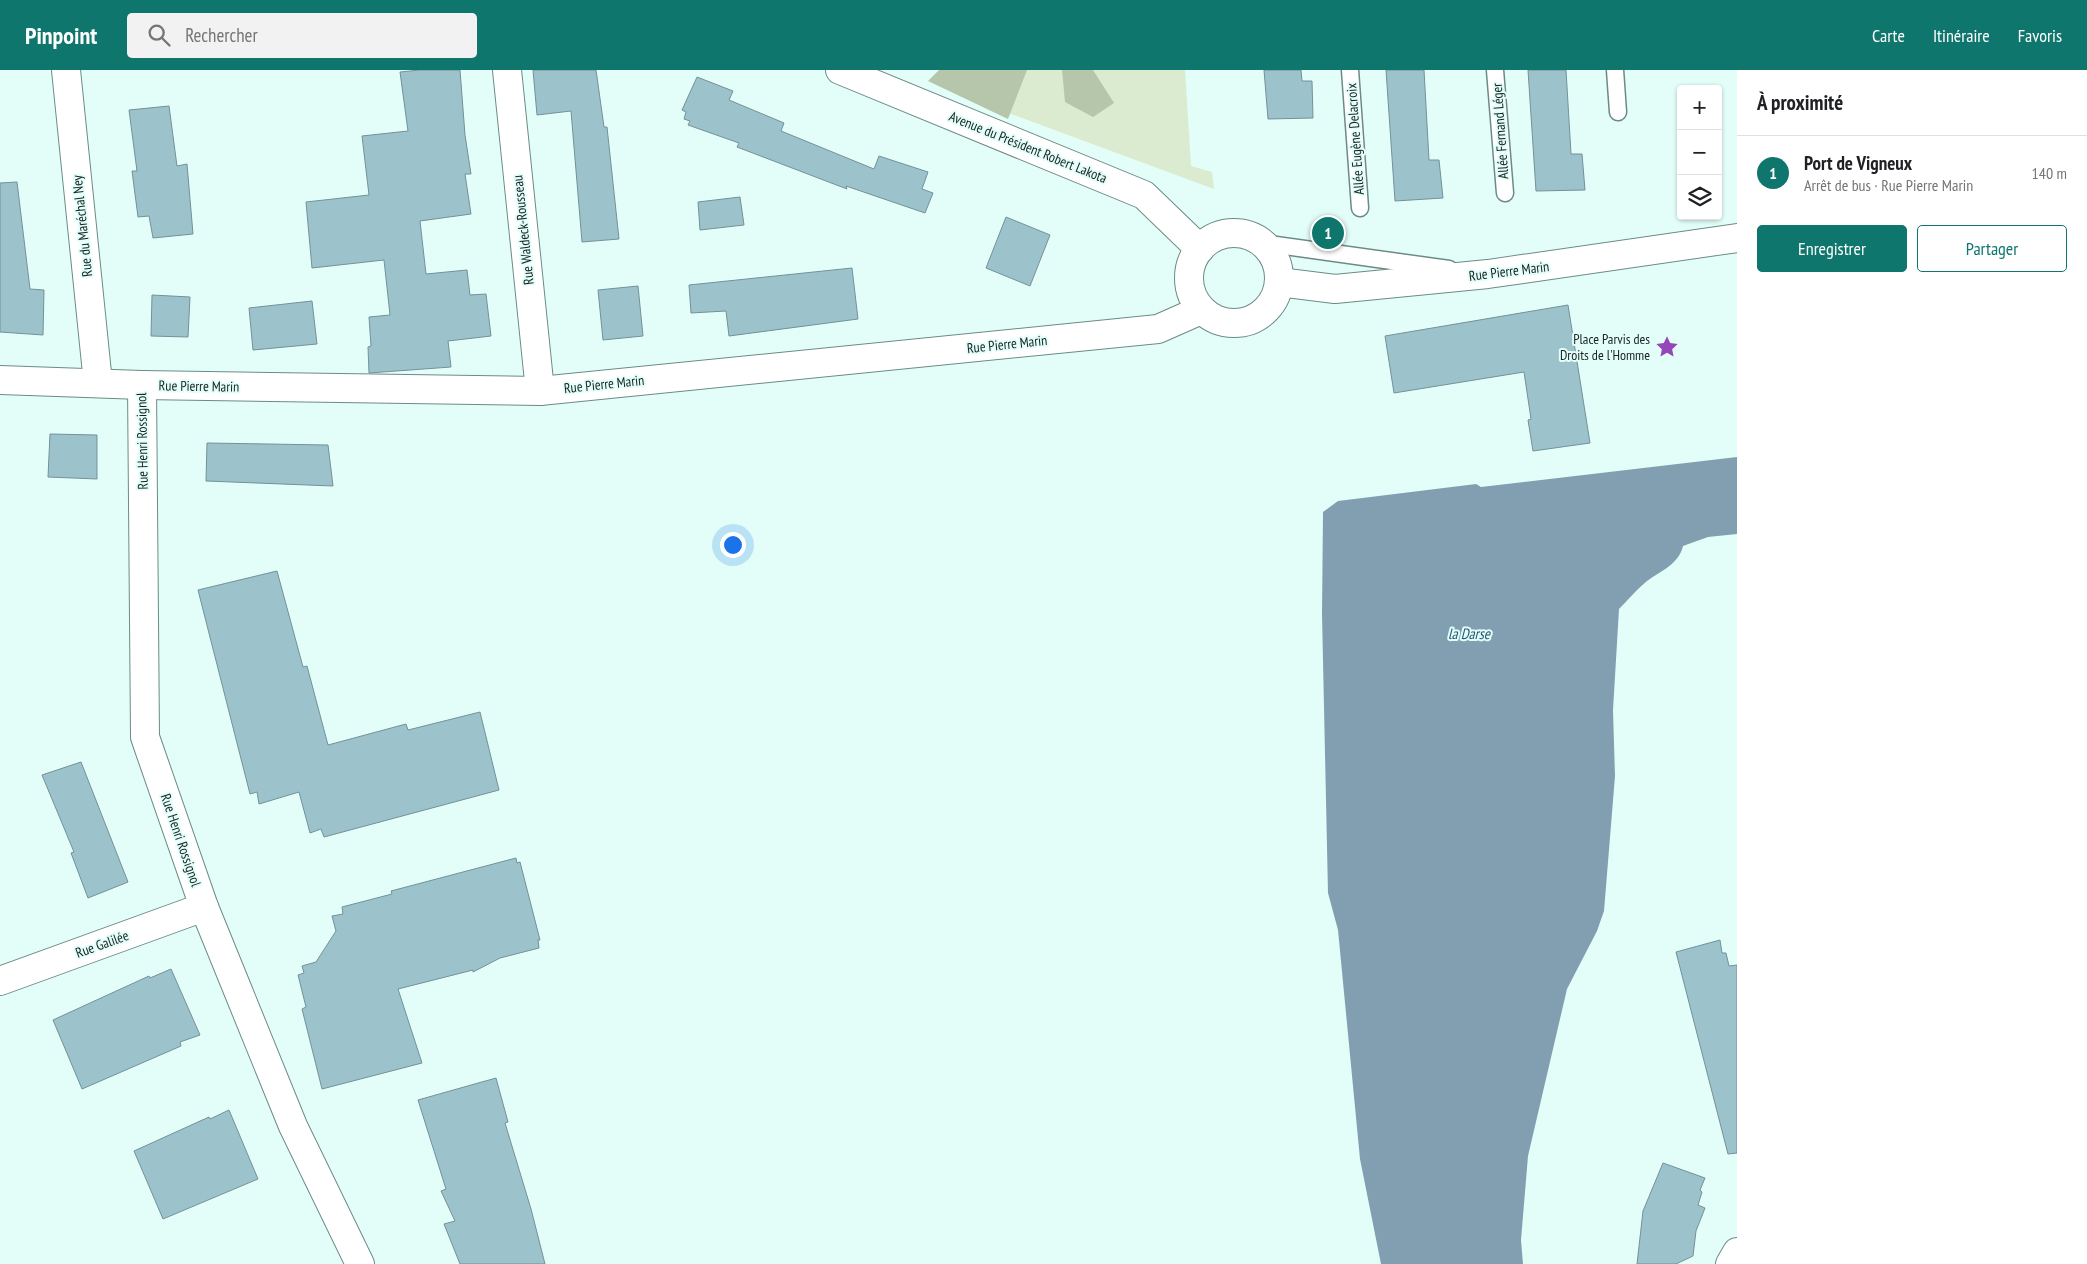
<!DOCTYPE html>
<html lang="fr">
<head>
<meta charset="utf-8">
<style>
	:root { --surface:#fff; --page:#f2f2f2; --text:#202124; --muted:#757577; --line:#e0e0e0; --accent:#0f766e }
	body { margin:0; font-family:"PT Sans Narrow",sans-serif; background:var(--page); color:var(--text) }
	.controls { position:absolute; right:15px; top:15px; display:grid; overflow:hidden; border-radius:5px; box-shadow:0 1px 4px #0004 }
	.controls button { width:45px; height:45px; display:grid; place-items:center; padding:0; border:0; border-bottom:1px solid var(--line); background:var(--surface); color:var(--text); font:25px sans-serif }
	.you { position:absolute; left:732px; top:474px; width:18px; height:18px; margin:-12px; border:4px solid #fff; border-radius:50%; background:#1a73e8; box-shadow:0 0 0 8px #1a73e833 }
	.badge { display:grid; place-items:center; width:32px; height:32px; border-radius:50%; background:var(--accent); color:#fff; font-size:16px; font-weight:700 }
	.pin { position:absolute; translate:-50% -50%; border:2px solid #fff; box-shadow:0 1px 5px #0006 }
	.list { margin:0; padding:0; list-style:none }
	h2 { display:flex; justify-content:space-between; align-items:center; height:65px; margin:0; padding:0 20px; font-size:21px }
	h2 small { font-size:16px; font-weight:400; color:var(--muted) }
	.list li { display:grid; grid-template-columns:32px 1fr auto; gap:15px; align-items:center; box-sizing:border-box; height:75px; padding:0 20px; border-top:1px solid var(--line) }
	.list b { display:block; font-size:19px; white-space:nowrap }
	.list p { margin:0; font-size:16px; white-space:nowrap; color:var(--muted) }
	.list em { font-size:16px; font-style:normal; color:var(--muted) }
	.actions { display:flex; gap:10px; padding:15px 20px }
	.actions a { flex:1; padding:11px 0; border:1px solid var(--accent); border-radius:5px; text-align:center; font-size:18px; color:var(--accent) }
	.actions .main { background:var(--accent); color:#fff }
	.icon { flex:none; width:28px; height:28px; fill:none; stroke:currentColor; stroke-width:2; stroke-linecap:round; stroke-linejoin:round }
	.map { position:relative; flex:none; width:1737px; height:1194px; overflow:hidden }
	header { display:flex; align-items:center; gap:30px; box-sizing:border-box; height:70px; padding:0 25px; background:var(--accent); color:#fff }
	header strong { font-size:24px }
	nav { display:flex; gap:28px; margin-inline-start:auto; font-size:18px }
	.search { width:350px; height:45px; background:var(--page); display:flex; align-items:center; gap:12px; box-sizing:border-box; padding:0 18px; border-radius:5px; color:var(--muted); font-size:19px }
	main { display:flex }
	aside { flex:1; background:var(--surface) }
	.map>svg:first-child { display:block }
	.green { fill:#daebd0 }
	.forest { fill:#b5c6aa }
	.water { fill:#829fb2 }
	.building { fill:#9cc3cb; stroke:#739198 }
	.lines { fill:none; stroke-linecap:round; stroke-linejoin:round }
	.service-casing { stroke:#6c8b86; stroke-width:19 }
	.minor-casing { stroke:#6c8b86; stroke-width:30 }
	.tertiary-casing { stroke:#6c8b86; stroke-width:30 }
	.service { stroke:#fff; stroke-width:16 }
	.minor { stroke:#fff; stroke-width:28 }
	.tertiary { stroke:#fff; stroke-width:28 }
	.labels { text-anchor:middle; stroke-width:4; stroke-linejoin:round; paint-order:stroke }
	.street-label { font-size:14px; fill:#172322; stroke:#e3fef9 }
	.poi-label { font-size:14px; fill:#172322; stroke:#e3fef9; text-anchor:end }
	.water-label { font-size:15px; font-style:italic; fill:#255875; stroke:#e3fef9 }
</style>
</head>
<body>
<header>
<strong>Pinpoint</strong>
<div class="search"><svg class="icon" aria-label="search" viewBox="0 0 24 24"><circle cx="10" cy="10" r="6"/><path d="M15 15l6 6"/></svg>Rechercher</div>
<nav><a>Carte</a><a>Itinéraire</a><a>Favoris</a></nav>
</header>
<main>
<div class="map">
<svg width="1737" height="1194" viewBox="0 0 1737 1194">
	<rect width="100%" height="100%" fill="#e3fef9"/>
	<path class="green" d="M 992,0 L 1185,0 L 1191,96 L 1212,102 L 1214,119 L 984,34 Z"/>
	<g class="forest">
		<path d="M 939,0 L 1027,0 L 1008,49 L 928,11 Z"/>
		<path d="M 1062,0 L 1093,0 L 1114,33 L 1093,47 L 1065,32 Z"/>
	</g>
	<path class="water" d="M 1737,387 L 1737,464 L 1708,467 L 1683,476 C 1679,494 1661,501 1647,511 C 1637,519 1628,530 1619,539 L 1613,640 L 1615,706 L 1604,841 L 1597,861 L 1567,919 L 1528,1086 L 1521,1170 L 1523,1194 L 1381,1194 L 1360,1089 L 1338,860 L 1328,823 L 1322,544 L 1323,442 L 1338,431 L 1476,414 L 1481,417 Z"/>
	<g class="building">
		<path d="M 420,0 L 460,0 L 465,65 L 471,104 L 465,104 L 471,144 L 420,151 L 426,204 L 467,200 L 470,225 L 486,224 L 491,266 L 448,271 L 451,297 L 369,303 L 368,277 L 371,276 L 369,247 L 390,245 L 384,190 L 312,198 L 306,132 L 369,125 L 362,66 L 408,61 L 400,2 Z"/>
		<path d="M 533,0 L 596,0 L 604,57 L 607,57 L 619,169 L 582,172 L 571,41 L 537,45 Z"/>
		<path d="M 1264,0 L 1301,0 L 1302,11 L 1312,11 L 1313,48 L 1268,49 Z"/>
		<path d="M 1386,0 L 1424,0 L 1429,90 L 1439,90 L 1443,128 L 1395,131 Z"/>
		<path d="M 1528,0 L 1566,0 L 1571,84 L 1582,84 L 1585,120 L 1536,121 Z"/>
		<path d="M 697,7 L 733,21 L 729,30 L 784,53 L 781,61 L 874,99 L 879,86 L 928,102 L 922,119 L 933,123 L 925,143 L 846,116 L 847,119 L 737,77 L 739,73 L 688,55 L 690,51 L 684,49 L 686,42 L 682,40 Z"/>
		<path d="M 169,36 L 177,96 L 187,94 L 193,164 L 153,168 L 149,146 L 138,147 L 132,101 L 137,101 L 129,40 Z"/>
		<path d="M 17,112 L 30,219 L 44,220 L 43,265 L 0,262 L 0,113 Z"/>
		<path d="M 740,127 L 744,155 L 700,160 L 698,132 Z"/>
		<path d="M 1006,147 L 1050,165 L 1030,216 L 986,198 Z"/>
		<path d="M 852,198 L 858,249 L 729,266 L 726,241 L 691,243 L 689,215 Z"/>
		<path d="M 638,216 L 643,266 L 603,270 L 598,220 Z"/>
		<path d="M 152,225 L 190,227 L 188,267 L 151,266 Z"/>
		<path d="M 312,231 L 317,274 L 253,280 L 249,238 Z"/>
		<path d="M 1568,235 L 1590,373 L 1533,381 L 1528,350 L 1531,349 L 1524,302 L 1394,323 L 1385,266 Z"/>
		<path d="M 50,364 L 97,365 L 97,409 L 48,407 Z"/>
		<path d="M 207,373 L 328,375 L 333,416 L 206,411 Z"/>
		<path d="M 277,501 L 303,597 L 307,596 L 328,675 L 406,654 L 408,660 L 480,642 L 499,720 L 324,767 L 321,759 L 310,763 L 299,722 L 259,734 L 257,722 L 250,724 L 198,520 Z"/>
		<path d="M 81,692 L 128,812 L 88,828 L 71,783 L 74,782 L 42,705 Z"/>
		<path d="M 516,788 L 517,793 L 520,792 L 540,870 L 538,870 L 539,878 L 500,888 L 473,902 L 473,900 L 398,919 L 422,993 L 322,1019 L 302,939 L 306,937 L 298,905 L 304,903 L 302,896 L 316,892 L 336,861 L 332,846 L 343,844 L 342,837 L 392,824 L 391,821 Z"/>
		<path d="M 1720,870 L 1722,883 L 1726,883 L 1729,896 L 1737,895 L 1737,1083 L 1728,1084 L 1676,882 Z"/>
		<path d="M 171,899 L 200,965 L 180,972 L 181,976 L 82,1019 L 53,950 L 149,906 L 150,908 Z"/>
		<path d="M 496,1008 L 508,1052 L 505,1053 L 531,1139 L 545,1194 L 460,1194 L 444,1154 L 455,1151 L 441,1121 L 446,1119 L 418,1030 Z"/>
		<path d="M 229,1040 L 258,1109 L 163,1149 L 134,1081 L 209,1047 L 210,1049 Z"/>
		<path d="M 1663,1093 L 1705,1108 L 1700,1120 L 1702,1122 L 1698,1135 L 1705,1138 L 1696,1161 L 1693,1186 L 1676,1194 L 1637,1194 L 1643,1141 Z"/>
	</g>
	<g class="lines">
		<defs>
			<g id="service">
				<path d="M 1350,0 L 1360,138"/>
				<path d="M 1495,0 L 1505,123"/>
				<path d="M 1615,0 L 1618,42"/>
				<path d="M 1263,173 L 1449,199"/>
			</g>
			<g id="minor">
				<path d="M 66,0 L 98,313"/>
				<path d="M 507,0 L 540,321"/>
				<path d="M 840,0 L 1144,125 L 1200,179"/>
				<path d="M 142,315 L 145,667 L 204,837 L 293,1056 L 360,1194"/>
				<path d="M 0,911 L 204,837"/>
				<path d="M 1730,1194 L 1737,1182"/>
			</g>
			<g id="tertiary">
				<circle cx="1234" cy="208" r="45"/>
				<path d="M 1279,212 L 1335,219 L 1488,204 L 1737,168"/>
				<path d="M 0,310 L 142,315 L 540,321 L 1158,259 L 1201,240"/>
			</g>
		</defs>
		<use href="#service" class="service-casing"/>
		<use href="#minor" class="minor-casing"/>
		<use href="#tertiary" class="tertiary-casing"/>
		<use href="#service" class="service"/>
		<use href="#minor" class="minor"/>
		<use href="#tertiary" class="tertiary"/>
	</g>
	<defs>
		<symbol id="sight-bare" viewBox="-9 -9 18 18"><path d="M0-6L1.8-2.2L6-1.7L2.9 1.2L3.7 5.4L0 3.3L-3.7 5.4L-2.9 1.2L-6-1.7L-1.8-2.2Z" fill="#9647b7" stroke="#e3fef9" stroke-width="2.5" paint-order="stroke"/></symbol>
	</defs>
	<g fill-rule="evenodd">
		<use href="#sight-bare" x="1651" y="261" width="32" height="32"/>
	</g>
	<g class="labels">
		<g class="street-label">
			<text transform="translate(1500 61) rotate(-94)" y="5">Allée Fernand Léger</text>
			<text transform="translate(1355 69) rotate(-94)" y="5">Allée Eugène Delacroix</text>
			<text transform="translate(1028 77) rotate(22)" y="5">Avenue du Président Robert Lakota</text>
			<text transform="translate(82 156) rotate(-96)" y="5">Rue du Maréchal Ney</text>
			<text transform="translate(523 160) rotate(-96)" y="5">Rue Waldeck-Rousseau</text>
			<text transform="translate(1509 201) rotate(-7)" y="5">Rue Pierre Marin</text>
			<text transform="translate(1007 274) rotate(-6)" y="5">Rue Pierre Marin</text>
			<text transform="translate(604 314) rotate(-6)" y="5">Rue Pierre Marin</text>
			<text transform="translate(199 316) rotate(1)" y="5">Rue Pierre Marin</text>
			<text transform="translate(142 371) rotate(-91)" y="5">Rue Henri Rossignol</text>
			<text transform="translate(181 770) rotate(71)" y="5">Rue Henri Rossignol</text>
			<text transform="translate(102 874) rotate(-20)" y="5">Rue Galilée</text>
		</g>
		<g class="poi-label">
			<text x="1650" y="274">Place Parvis des<tspan x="1650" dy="16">Droits de l'Homme</tspan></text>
		</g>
		<g class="water-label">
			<text x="1469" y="569">la Darse</text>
		</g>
	</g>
</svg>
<div class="controls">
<button>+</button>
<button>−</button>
<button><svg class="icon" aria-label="layers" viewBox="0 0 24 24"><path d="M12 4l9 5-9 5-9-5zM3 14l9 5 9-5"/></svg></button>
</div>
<div class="you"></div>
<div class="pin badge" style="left:1328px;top:163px">1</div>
</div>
<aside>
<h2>À proximité<small></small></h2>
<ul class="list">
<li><span class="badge">1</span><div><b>Port de Vigneux</b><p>Arrêt de bus · Rue Pierre Marin</p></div><em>140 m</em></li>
</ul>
<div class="actions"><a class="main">Enregistrer</a><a>Partager</a></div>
</aside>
</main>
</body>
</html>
